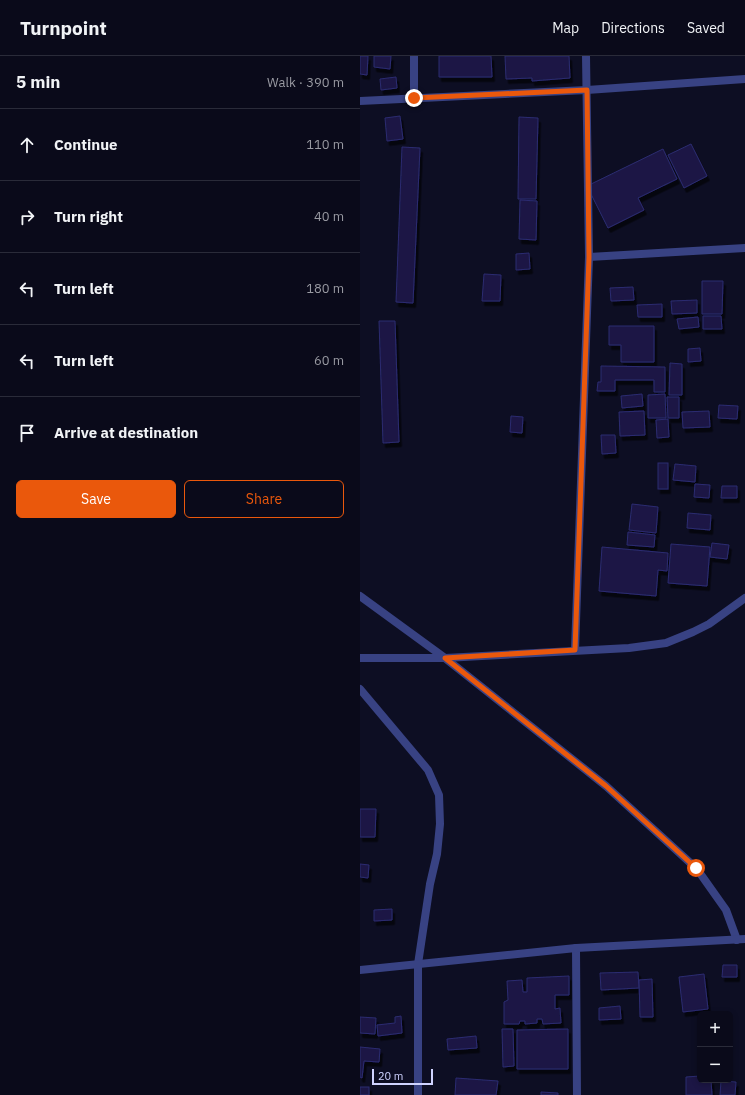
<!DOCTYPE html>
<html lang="en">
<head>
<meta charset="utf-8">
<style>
	:root { --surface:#0a0a1a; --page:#131323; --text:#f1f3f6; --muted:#999aa2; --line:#2a2b39; --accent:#ea580c }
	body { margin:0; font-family:"IBM Plex Sans",sans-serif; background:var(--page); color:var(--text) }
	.controls { position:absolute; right:12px; bottom:12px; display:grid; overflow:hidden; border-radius:6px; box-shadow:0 2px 6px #0003 }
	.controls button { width:36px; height:36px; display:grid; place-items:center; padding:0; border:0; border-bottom:1px solid var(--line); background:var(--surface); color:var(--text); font:20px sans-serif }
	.scale { position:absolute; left:12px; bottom:10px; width:61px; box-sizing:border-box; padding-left:4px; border:2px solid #cfd3ff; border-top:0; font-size:11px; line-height:14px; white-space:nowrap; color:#cfd3ff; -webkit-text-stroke:3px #0d0e23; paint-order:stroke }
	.stop { position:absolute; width:12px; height:12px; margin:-9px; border:3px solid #ea580c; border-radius:50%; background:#fff }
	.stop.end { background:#ea580c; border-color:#fff; box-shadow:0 1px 4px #0008 }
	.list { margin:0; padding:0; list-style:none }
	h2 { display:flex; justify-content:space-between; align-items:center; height:52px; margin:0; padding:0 16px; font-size:17px }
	h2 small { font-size:13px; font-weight:400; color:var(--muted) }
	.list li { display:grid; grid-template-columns:26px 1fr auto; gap:12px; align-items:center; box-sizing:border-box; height:72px; padding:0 16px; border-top:1px solid var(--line) }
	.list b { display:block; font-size:15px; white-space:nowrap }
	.list em { font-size:13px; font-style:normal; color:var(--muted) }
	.actions { display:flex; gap:8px; padding:12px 16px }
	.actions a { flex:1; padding:9px 0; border:1px solid var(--accent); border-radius:6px; text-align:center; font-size:14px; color:var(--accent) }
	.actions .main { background:var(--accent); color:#fff }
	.icon { flex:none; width:22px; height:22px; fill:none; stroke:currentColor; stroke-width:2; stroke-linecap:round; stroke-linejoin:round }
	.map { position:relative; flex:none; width:385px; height:1039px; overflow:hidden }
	header { display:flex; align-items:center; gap:24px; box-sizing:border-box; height:56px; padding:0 20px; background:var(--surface); border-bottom:1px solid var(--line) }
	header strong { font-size:19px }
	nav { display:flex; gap:22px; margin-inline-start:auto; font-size:14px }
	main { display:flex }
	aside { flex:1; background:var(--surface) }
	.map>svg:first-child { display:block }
	.building { fill:#1a1944; stroke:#2c2b71; filter:url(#shadow) }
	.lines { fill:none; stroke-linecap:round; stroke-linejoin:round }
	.street { stroke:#384283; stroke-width:8 }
	.route { stroke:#ea580c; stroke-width:5 }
</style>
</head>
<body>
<header>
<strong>Turnpoint</strong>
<nav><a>Map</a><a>Directions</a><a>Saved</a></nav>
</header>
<main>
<aside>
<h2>5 min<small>Walk · 390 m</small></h2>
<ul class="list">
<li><svg class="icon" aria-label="ahead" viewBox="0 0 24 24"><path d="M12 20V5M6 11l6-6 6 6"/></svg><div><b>Continue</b></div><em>110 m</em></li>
<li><svg class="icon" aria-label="right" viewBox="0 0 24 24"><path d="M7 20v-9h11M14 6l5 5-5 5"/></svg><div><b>Turn right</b></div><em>40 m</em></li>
<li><svg class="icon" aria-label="left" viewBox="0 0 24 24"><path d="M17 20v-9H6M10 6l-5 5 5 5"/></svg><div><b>Turn left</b></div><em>180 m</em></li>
<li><svg class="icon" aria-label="left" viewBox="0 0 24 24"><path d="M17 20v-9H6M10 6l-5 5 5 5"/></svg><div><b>Turn left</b></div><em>60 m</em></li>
<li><svg class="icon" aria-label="arrive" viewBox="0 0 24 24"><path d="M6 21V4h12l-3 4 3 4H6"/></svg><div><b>Arrive at destination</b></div></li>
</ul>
<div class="actions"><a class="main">Save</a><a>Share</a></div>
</aside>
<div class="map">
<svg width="385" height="1039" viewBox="0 0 385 1039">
	<defs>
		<filter id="shadow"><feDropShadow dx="2.5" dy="4.5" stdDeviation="0" flood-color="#0009"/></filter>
	</defs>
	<rect width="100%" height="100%" fill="#0d0e23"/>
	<g class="building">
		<path d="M 0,0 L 8,0 L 7,19 L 0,18 Z"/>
		<path d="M 14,0 L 31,0 L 30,13 L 14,11 Z"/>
		<path d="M 79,0 L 131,0 L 132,21 L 79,21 Z"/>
		<path d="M 145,0 L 209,0 L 210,22 L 172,25 L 172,22 L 146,23 Z"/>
		<path d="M 36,21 L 37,32 L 21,34 L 20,23 Z"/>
		<path d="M 40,60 L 43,83 L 27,85 L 25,62 Z"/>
		<path d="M 159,61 L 178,62 L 176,143 L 158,143 Z"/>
		<path d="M 331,88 L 347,120 L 324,132 L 308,99 Z"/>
		<path d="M 42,91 L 60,92 L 53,247 L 36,246 Z"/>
		<path d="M 303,93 L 317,123 L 278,142 L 284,154 L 248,172 L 227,130 Z"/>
		<path d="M 160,144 L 177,145 L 176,184 L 159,183 Z"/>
		<path d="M 169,197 L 170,213 L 156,214 L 156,198 Z"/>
		<path d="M 124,218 L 141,219 L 140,245 L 122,245 Z"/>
		<path d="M 342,225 L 363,225 L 362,258 L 342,258 Z"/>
		<path d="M 273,231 L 274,244 L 251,245 L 250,232 Z"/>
		<path d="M 337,244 L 337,257 L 312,258 L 311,245 Z"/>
		<path d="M 302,248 L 302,261 L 278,261 L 277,249 Z"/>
		<path d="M 343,260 L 361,260 L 362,273 L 343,273 Z"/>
		<path d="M 338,261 L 339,271 L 319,273 L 317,263 Z"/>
		<path d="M 19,265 L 35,265 L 39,386 L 23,387 Z"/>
		<path d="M 249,270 L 294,270 L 294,306 L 261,306 L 261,289 L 249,289 Z"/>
		<path d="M 340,292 L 341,305 L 328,306 L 328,293 Z"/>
		<path d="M 310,307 L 322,308 L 322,339 L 309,339 Z"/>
		<path d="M 241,310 L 305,311 L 305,336 L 294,336 L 294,324 L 255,324 L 255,335 L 237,335 L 238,326 L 241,326 Z"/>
		<path d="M 282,338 L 283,350 L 262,352 L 261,340 Z"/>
		<path d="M 305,338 L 306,362 L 288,362 L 288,339 Z"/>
		<path d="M 307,341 L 319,341 L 319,362 L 308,362 Z"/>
		<path d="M 359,349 L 378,350 L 377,363 L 358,362 Z"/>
		<path d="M 284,355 L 285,379 L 260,380 L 259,356 Z"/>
		<path d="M 349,355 L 350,371 L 323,372 L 322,356 Z"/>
		<path d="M 151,360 L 163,361 L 162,377 L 150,376 Z"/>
		<path d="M 308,363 L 309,381 L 297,382 L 296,364 Z"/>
		<path d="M 241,379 L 255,379 L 256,397 L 242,398 Z"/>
		<rect x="298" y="407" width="10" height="26"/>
		<path d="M 315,408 L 336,410 L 335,426 L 313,424 Z"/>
		<path d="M 335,428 L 350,429 L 349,442 L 334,441 Z"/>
		<path d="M 362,430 L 377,430 L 377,442 L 361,442 Z"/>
		<path d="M 272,448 L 298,451 L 296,477 L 269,474 Z"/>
		<path d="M 328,457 L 351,459 L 350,474 L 327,472 Z"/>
		<path d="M 268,476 L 295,479 L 294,491 L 267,489 Z"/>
		<path d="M 352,487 L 369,489 L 367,503 L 350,501 Z"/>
		<path d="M 311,488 L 350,491 L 347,530 L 308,527 Z"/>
		<path d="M 242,491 L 308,497 L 307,515 L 298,514 L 296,540 L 239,535 Z"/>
		<path d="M 0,753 L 16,753 L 15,781 L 0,781 Z"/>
		<path d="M 0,808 L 9,809 L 8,822 L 0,821 Z"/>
		<path d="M 32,853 L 32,864 L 14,865 L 14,854 Z"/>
		<path d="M 363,909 L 377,909 L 377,921 L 362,921 Z"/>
		<path d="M 278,916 L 279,932 L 241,934 L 240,917 Z"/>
		<path d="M 344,918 L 348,953 L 323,956 L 319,921 Z"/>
		<path d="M 209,920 L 209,939 L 195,939 L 195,953 L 200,952 L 201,967 L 183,968 L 182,963 L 177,963 L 177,967 L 165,968 L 165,965 L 160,965 L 159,968 L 144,968 L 144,946 L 148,944 L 147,925 L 162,924 L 163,936 L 167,936 L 167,922 Z"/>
		<path d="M 292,923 L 293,961 L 280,961 L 279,924 Z"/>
		<path d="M 260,950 L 261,963 L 239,964 L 239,952 Z"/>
		<path d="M 41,960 L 42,977 L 18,980 L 17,969 L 35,967 L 35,961 Z"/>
		<path d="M 0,961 L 16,962 L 15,978 L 0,977 Z"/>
		<path d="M 142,973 L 153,973 L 154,1010 L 143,1011 Z"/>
		<path d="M 208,973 L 208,1013 L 157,1013 L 157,974 Z"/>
		<path d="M 116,980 L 117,992 L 88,994 L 87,983 Z"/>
		<path d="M 0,991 L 20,993 L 19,1006 L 4,1005 L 2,1022 L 0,1021 Z"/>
		<path d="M 340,1020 L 340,1024 L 351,1024 L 352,1039 L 326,1039 L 326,1021 Z"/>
		<path d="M 96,1022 L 138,1025 L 136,1039 L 95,1039 Z"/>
		<path d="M 361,1025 L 376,1026 L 375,1039 L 360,1039 Z"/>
		<rect x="0" y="1031" width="9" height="8"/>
		<path d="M 181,1036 L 198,1037 L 198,1039 L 181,1039 Z"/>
	</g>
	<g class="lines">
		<g class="street">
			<path d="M 54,42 L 54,0"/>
			<path d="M 0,45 L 227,34 L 385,23"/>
			<path d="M 229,201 L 385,192"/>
			<path d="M 0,540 L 85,602 L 246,730 L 337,813 L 366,854 L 377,884"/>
			<path d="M 215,594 L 229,201 L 226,0"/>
			<path d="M 0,602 L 85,602 L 269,592 L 306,587 L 333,576 L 349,568 L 385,542"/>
			<path d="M 0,633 L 68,714 L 79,739 L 80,768 L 77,798 L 70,828 L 58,908 L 58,1039"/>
			<path d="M 216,892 L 217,1039"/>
			<path d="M 0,914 L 216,892 L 385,883"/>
		</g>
	</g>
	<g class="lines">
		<path class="route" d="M 54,42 L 227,34 L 229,201 L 215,594 L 85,602 L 246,730 L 336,812"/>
	</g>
</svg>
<div class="controls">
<button>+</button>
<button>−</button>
</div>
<div class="scale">20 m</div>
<div class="stop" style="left:336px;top:812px"></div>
<div class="stop end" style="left:54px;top:42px"></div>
</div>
</main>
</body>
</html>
